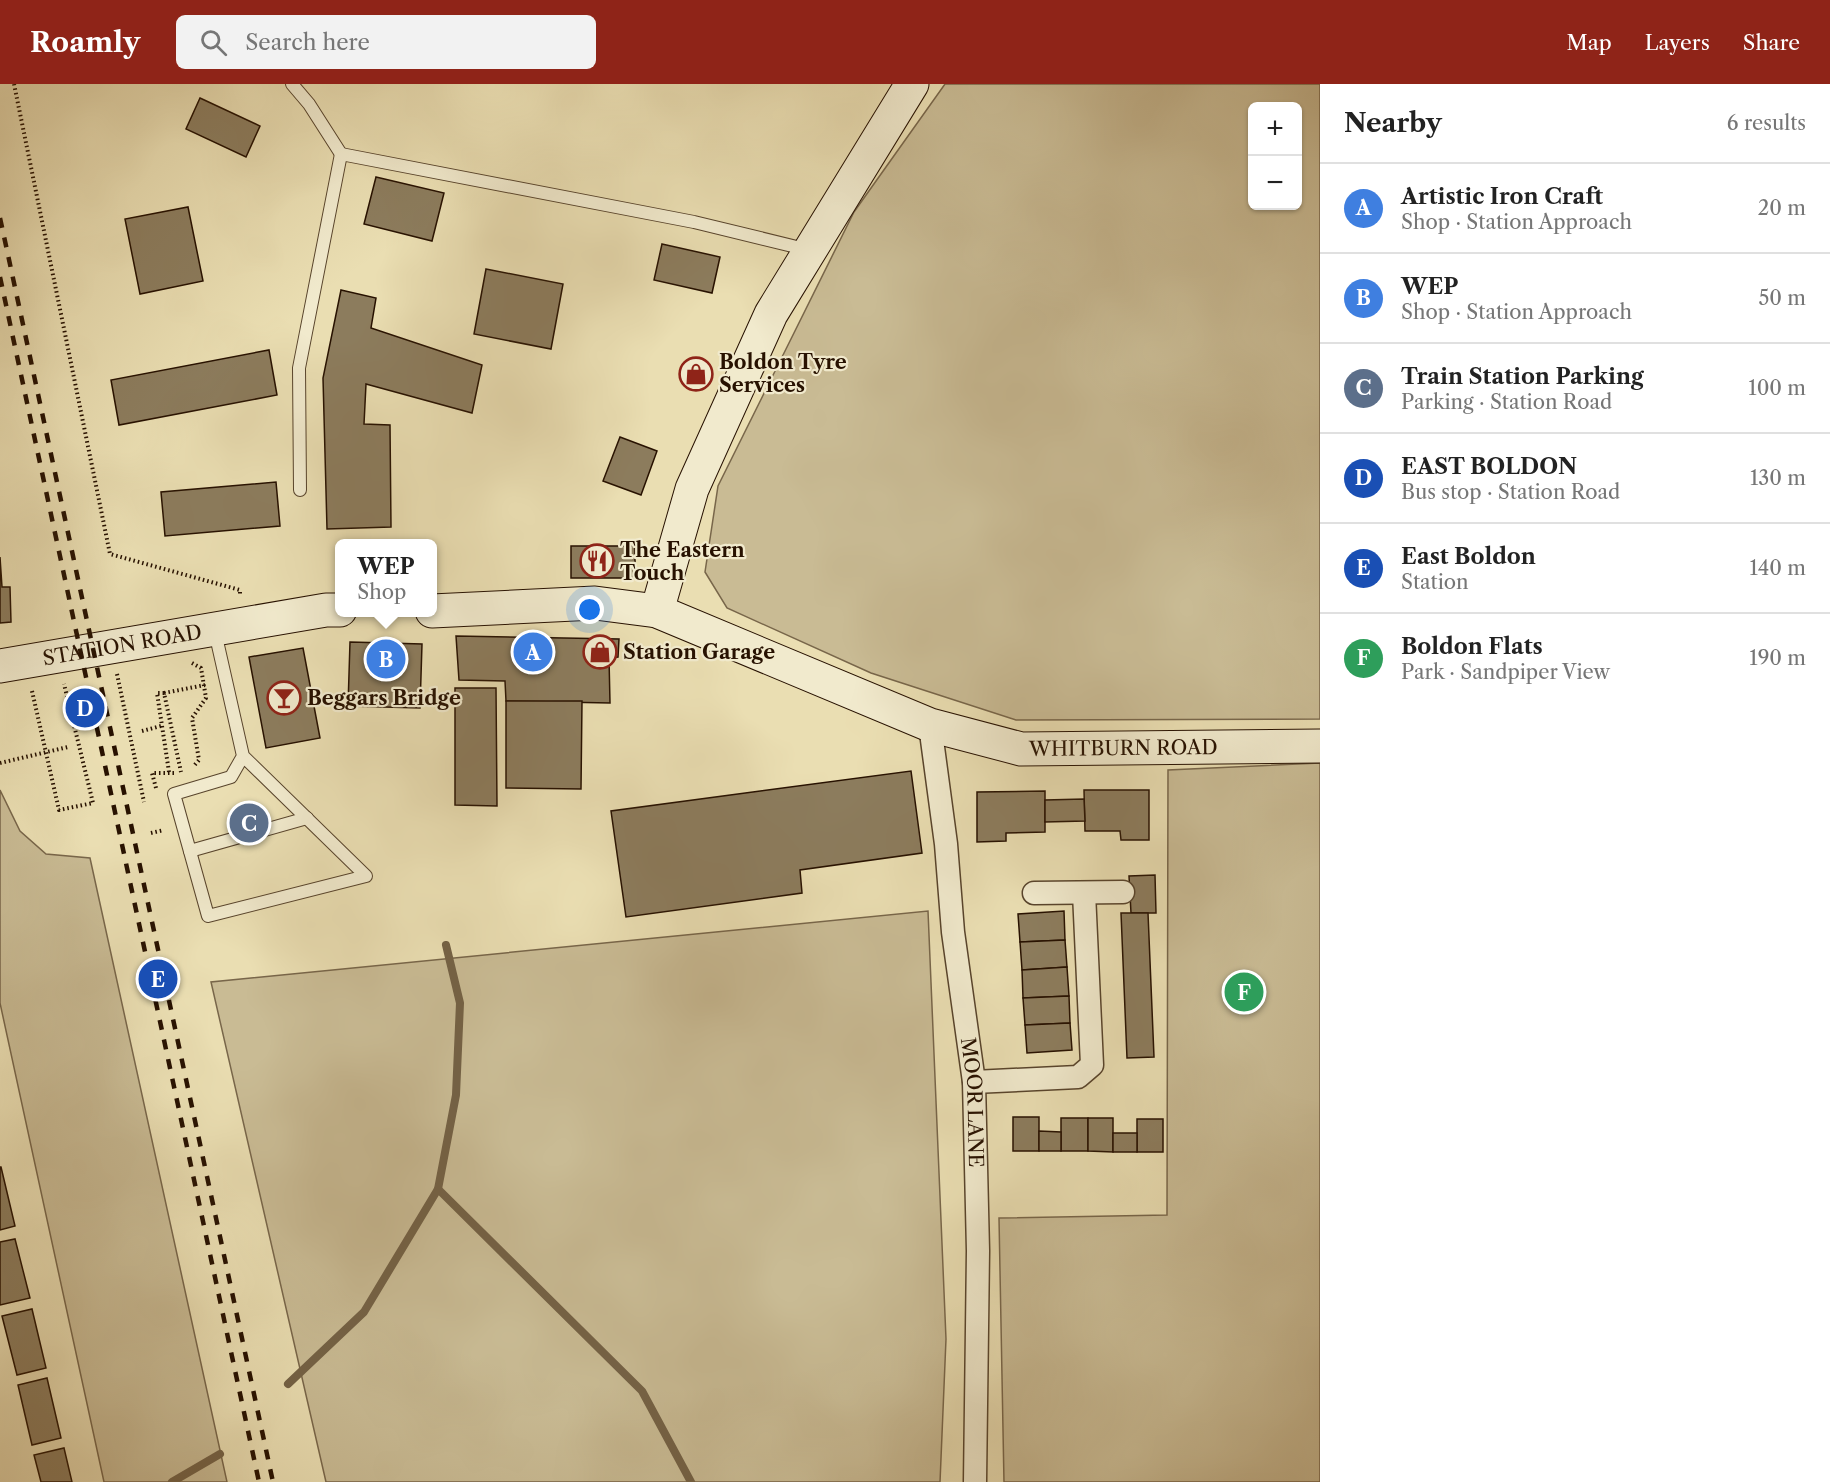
<!DOCTYPE html>
<html lang="en">
<head>
<meta charset="utf-8">
<style>
	:root { --surface:#fff; --page:#f2f2f2; --text:#222; --muted:#767676; --line:#e0e0e0; --accent:#8f2418 }
	body { margin:0; font-family:"Libre Caslon Text",serif; background:var(--page); color:var(--text) }
	.controls { position:absolute; right:18px; top:18px; display:grid; overflow:hidden; border-radius:9px; box-shadow:0 2px 4px #0004 }
	.controls button { width:54px; height:54px; display:grid; place-items:center; padding:0; border:0; border-bottom:2px solid var(--line); background:var(--surface); color:var(--text); font:30px sans-serif }
	.you { position:absolute; left:590px; top:526px; width:21px; height:21px; margin:-15px; border:4px solid #fff; border-radius:50%; background:#1a73e8; box-shadow:0 0 0 9px #1a73e833 }
	.badge { display:grid; place-items:center; width:39px; height:39px; border-radius:50%; background:var(--accent); color:#fff; font-size:20px; font-weight:700 }
	.pin { position:absolute; translate:-50% -50%; border:3px solid #fff; box-shadow:0 2px 6px #0006 }
	.popup { position:absolute; left:335px; top:455px; width:102px; height:78px; box-sizing:border-box; display:grid; place-content:center; border-radius:9px; background:var(--surface); filter:drop-shadow(0 2px 4px #0005); font-size:20px; white-space:nowrap; color:var(--muted) }
	.popup b { font-size:22px; color:var(--text) }
	.popup::after { content:''; position:absolute; left:50%; top:100%; margin-left:-12px; border:12px solid transparent; border-top-color:var(--surface) }
	.list { margin:0; padding:0; list-style:none }
	h2 { display:flex; justify-content:space-between; align-items:center; height:78px; margin:0; padding:0 24px; font-size:26px }
	h2 small { font-size:20px; font-weight:400; color:var(--muted) }
	.list li { display:grid; grid-template-columns:39px 1fr auto; gap:18px; align-items:center; box-sizing:border-box; height:90px; padding:0 24px; border-top:2px solid var(--line) }
	.list b { display:block; font-size:22px; white-space:nowrap }
	.list p { margin:0; font-size:20px; white-space:nowrap; color:var(--muted) }
	.list em { font-size:20px; font-style:normal; color:var(--muted) }
	.icon { flex:none; width:33px; height:33px; fill:none; stroke:currentColor; stroke-width:2; stroke-linecap:round; stroke-linejoin:round }
	.map { position:relative; flex:none; width:1320px; height:1398px; overflow:hidden }
	header { display:flex; align-items:center; gap:36px; box-sizing:border-box; height:84px; padding:0 30px; background:var(--accent); color:#fff }
	header strong { font-size:28px }
	nav { display:flex; gap:33px; margin-inline-start:auto; font-size:21px }
	.search { width:420px; height:54px; background:var(--page); display:flex; align-items:center; gap:15px; box-sizing:border-box; padding:0 21px; border-radius:9px; color:var(--muted); font-size:22px }
	main { display:flex }
	aside { flex:1; background:var(--surface) }
	.map>svg:first-child { display:block }
	.green { fill:#c9bb94; stroke:#78664a; stroke-width:1.5; fill-rule:evenodd }
	.lines { fill:none; stroke-linecap:round; stroke-linejoin:round }
	.stream { stroke:#746246; stroke-width:8 }
	.building { fill:#8c7c5d; stroke:#271100; stroke-width:1.5 }
	.lane-casing { stroke:#58442c; stroke-width:14 }
	.street-casing { stroke:#58442c; stroke-width:25 }
	.secondary-casing { stroke:#271100; stroke-width:35 }
	.path { stroke:#271100; stroke-width:4; stroke-dasharray:1.5 3; stroke-linecap:butt }
	.lane { stroke:#f1eacd; stroke-width:12 }
	.street { stroke:#f1eacd; stroke-width:22 }
	.secondary { stroke:#f1eacd; stroke-width:33 }
	.rail { stroke:#271100; stroke-width:4.5; stroke-dasharray:10 10; stroke-linecap:butt }
	.labels { text-anchor:middle; stroke-width:4.5; stroke-linejoin:round; paint-order:stroke }
	.poi-label { font-size:20px; font-weight:bold; fill:#271100; stroke:#f1eacd; text-anchor:start }
	.street-label { font-size:20px; fill:#271100; stroke:#f1eacd }
</style>
</head>
<body>
<header>
<strong>Roamly</strong>
<div class="search"><svg class="icon" aria-label="search" viewBox="0 0 24 24"><circle cx="10" cy="10" r="6"/><path d="M15 15l6 6"/></svg>Search here</div>
<nav><a>Map</a><a>Layers</a><a>Share</a></nav>
</header>
<main>
<div class="map">
<svg width="1320" height="1398" viewBox="0 0 1320 1398">
	<rect width="100%" height="100%" fill="#eadeb2"/>
	<filter id="stains"><feTurbulence type="fractalNoise" baseFrequency=".00333" numOctaves="4"/><feColorMatrix values="0 0 0 0 .2 0 0 0 0 .09 0 0 0 0 .02 0 0 0 .5 -.17"/></filter>
	<radialGradient id="worn" r=".72"><stop offset=".6" stop-color="#630" stop-opacity="0"/><stop offset="1" stop-color="#630" stop-opacity=".3"/></radialGradient>
	<g class="green">
		<path d="M 945,0 L 1320,0 L 1320,635 L 1016,636 L 871,589 L 727,524 L 705,488 L 718,402 L 854,128 ZM 1298,22 L 1298,122 L 1252,122 L 1252,22 Z"/>
		<path d="M 1320,679 L 1320,1398 L 1004,1398 L 999,1134 L 1167,1131 L 1168,686 Z"/>
		<path d="M 0,706 L 20,747 L 46,770 L 90,774 L 227,1398 L 104,1398 L 0,919 Z"/>
		<path d="M 928,827 L 946,1255 L 940,1398 L 326,1398 L 211,898 Z"/>
	</g>
	<g class="lines">
		<g class="stream">
			<path d="M 438,1105 L 642,1307 L 691,1398"/>
			<path d="M 288,1300 L 364,1228 L 438,1105 L 456,1011 L 460,919 L 446,861"/>
			<path d="M 172,1398 L 220,1370"/>
		</g>
	</g>
	<g class="building">
		<path d="M 200,14 L 260,42 L 246,73 L 186,45 Z"/>
		<path d="M 376,93 L 444,109 L 432,157 L 364,140 Z"/>
		<path d="M 188,123 L 203,197 L 140,210 L 125,135 Z"/>
		<path d="M 662,160 L 720,173 L 712,209 L 654,196 Z"/>
		<path d="M 486,185 L 563,200 L 551,265 L 474,250 Z"/>
		<path d="M 341,206 L 376,214 L 371,244 L 482,281 L 472,329 L 366,300 L 364,340 L 390,341 L 391,443 L 327,445 L 323,294 Z"/>
		<path d="M 269,266 L 277,311 L 119,341 L 111,296 Z"/>
		<path d="M 620,353 L 657,367 L 641,411 L 603,397 Z"/>
		<path d="M 276,398 L 280,442 L 165,452 L 161,408 Z"/>
		<rect x="571" y="462" width="64" height="32"/>
		<path d="M 0,473 L 2,503 L 10,503 L 11,538 L 0,539 Z"/>
		<path d="M 456,552 L 619,555 L 618,573 L 609,574 L 610,619 L 506,617 L 505,597 L 459,596 Z"/>
		<path d="M 350,558 L 422,560 L 420,624 L 348,622 Z"/>
		<path d="M 303,564 L 320,654 L 266,664 L 249,573 Z"/>
		<path d="M 455,604 L 496,604 L 497,722 L 455,721 Z"/>
		<path d="M 506,617 L 582,617 L 581,705 L 506,704 Z"/>
		<path d="M 911,687 L 922,769 L 800,786 L 802,809 L 626,833 L 611,727 Z"/>
		<path d="M 1084,706 L 1149,706 L 1149,756 L 1121,756 L 1120,747 L 1085,747 Z"/>
		<path d="M 1045,707 L 1045,748 L 1006,749 L 1006,757 L 977,758 L 977,708 Z"/>
		<path d="M 1084,715 L 1085,737 L 1045,738 L 1045,716 Z"/>
		<path d="M 1155,791 L 1156,829 L 1131,829 L 1129,792 Z"/>
		<path d="M 1064,827 L 1065,856 L 1020,858 L 1018,830 Z"/>
		<path d="M 1121,829 L 1148,829 L 1154,973 L 1127,974 Z"/>
		<path d="M 1065,856 L 1067,883 L 1022,886 L 1020,858 Z"/>
		<path d="M 1067,883 L 1069,912 L 1023,914 L 1022,886 Z"/>
		<path d="M 1069,912 L 1070,939 L 1025,941 L 1023,914 Z"/>
		<path d="M 1070,939 L 1072,966 L 1027,969 L 1025,941 Z"/>
		<rect x="1013" y="1033" width="26" height="34"/>
		<rect x="1061" y="1034" width="27" height="33"/>
		<path d="M 1088,1034 L 1113,1034 L 1113,1068 L 1088,1067 Z"/>
		<rect x="1137" y="1035" width="26" height="33"/>
		<path d="M 1039,1047 L 1061,1048 L 1061,1067 L 1039,1067 Z"/>
		<rect x="1113" y="1049" width="24" height="19"/>
		<path d="M 1,1083 L 15,1142 L 0,1146 L 0,1083 Z"/>
		<path d="M 15,1155 L 30,1214 L 0,1221 L 0,1158 Z"/>
		<path d="M 32,1225 L 46,1284 L 17,1291 L 2,1232 Z"/>
		<path d="M 47,1294 L 61,1354 L 32,1361 L 18,1301 Z"/>
		<path d="M 64,1364 L 72,1398 L 41,1398 L 34,1371 Z"/>
	</g>
	<g class="lines">
		<defs>
			<g id="lane">
				<path d="M 292,0 L 309,20 L 341,70"/>
				<path d="M 300,406 L 299,284 L 341,70 L 694,138 L 809,166"/>
				<path d="M 215,548 L 243,672 L 366,792 L 208,832 L 174,710 L 231,693 L 243,672"/>
				<path d="M 190,767 L 307,734"/>
			</g>
			<g id="street">
				<path id="s1" d="M 930,641 L 946,760 L 953,848 L 974,998 L 978,1167 L 975,1398"/>
				<path d="M 1034,809 L 1123,808"/>
				<path d="M 974,998 L 1078,993 L 1092,981 L 1084,809"/>
			</g>
			<g id="secondary">
				<path id="s2" d="M 432,527 L 595,519 L 657,527 L 930,641 L 1021,665 L 1320,662"/>
				<path d="M 657,527 L 692,405 L 771,230 L 912,0"/>
				<path id="s3" d="M 0,582 L 326,526 L 340,526"/>
			</g>
		</defs>
		<use href="#lane" class="lane-casing"/>
		<use href="#street" class="street-casing"/>
		<use href="#secondary" class="secondary-casing"/>
		<g class="path">
			<path d="M 14,0 L 110,470 L 240,506 L 240,511"/>
			<path d="M 192,579 L 201,584 L 206,614 L 192,634 L 199,676 L 193,683"/>
			<path d="M 117,590 L 144,718"/>
			<path d="M 32,607 L 59,726 L 93,719 L 64,600"/>
			<path d="M 164,609 L 205,601"/>
			<path d="M 142,647 L 161,642"/>
			<path d="M 0,679 L 68,663"/>
			<path d="M 169,688 L 157,609 L 164,609 L 181,688"/>
			<path d="M 156,704 L 152,689 L 174,689"/>
			<path d="M 151,749 L 164,746"/>
		</g>
		<use href="#lane" class="lane"/>
		<use href="#street" class="street"/>
		<use href="#secondary" class="secondary"/>
		<g class="rail">
			<path d="M 0,134 L 273,1398"/>
			<path d="M 0,193 L 259,1398"/>
		</g>
	</g>
	<defs>
		<symbol id="shop-ring" viewBox="-11 -11 22 22"><circle r="9.5" fill="#f1eacd" stroke="#8f2418" stroke-width="1.5"/><path d="M-5-2.5h2.3a2.7 3.5 0 0 1 5.4 0H5L5.5 6h-11ZM-1.5-2.5h3a1.5 2.3 0 0 0-3 0Z" fill="#8f2418"/></symbol>
		<symbol id="restaurant-ring" viewBox="-11 -11 22 22"><circle r="9.5" fill="#f1eacd" stroke="#8f2418" stroke-width="1.5"/><path d="M-5-6h1v4h1v-4h1v4h1v-4h1v5L-1.5 .5V6h-2V.5L-5-1ZM5-6V6H3V1.5H1.5Q1.5-4 5-6Z" fill="#8f2418"/></symbol>
		<symbol id="bar-ring" viewBox="-11 -11 22 22"><circle r="9.5" fill="#f1eacd" stroke="#8f2418" stroke-width="1.5"/><path d="M-6-5H6L.8 .8V4.5H3.5V6h-7V4.5H-.8V.8Z" fill="#8f2418"/></symbol>
	</defs>
	<g fill-rule="evenodd">
		<use href="#shop-ring" x="677" y="271" width="38" height="38"/>
		<use href="#restaurant-ring" x="578" y="458" width="38" height="38"/>
		<use href="#shop-ring" x="581" y="549" width="38" height="38"/>
		<use href="#bar-ring" x="265" y="595" width="38" height="38"/>
	</g>
	<g class="labels">
		<g class="poi-label">
			<text x="719" y="285">Boldon Tyre<tspan x="719" dy="23">Services</tspan></text>
			<text x="620" y="473">The Eastern<tspan x="620" dy="23">Touch</tspan></text>
			<text x="623" y="575">Station Garage</text>
			<text x="307" y="621">Beggars Bridge</text>
		</g>
		<g class="street-label">
			<text dy="7" stroke="none"><textPath href="#s3" startOffset="124">STATION ROAD</textPath></text>
			<text dy="7" stroke="none"><textPath href="#s2" startOffset="718">WHITBURN ROAD</textPath></text>
			<text dy="7" stroke="none"><textPath href="#s1" startOffset="380">MOOR LANE</textPath></text>
		</g>
	</g>
	<rect width="100%" height="100%" filter="url(#stains)"/>
	<rect width="100%" height="100%" fill="url(#worn)"/>
</svg>
<div class="controls">
<button>+</button>
<button>−</button>
</div>
<div class="you"></div>
<div class="pin badge" style="left:533px;top:568px;background:#3f7fe0">A</div>
<div class="pin badge" style="left:386px;top:575px;background:#3f7fe0">B</div>
<div class="popup"><b>WEP</b>Shop</div>
<div class="pin badge" style="left:249px;top:739px;background:#5c6f8a">C</div>
<div class="pin badge" style="left:85px;top:624px;background:#1a4fb4">D</div>
<div class="pin badge" style="left:158px;top:895px;background:#1a4fb4">E</div>
<div class="pin badge" style="left:1244px;top:908px;background:#2e9e5b">F</div>
</div>
<aside>
<h2>Nearby<small>6 results</small></h2>
<ul class="list">
<li><span class="badge" style="background:#3f7fe0">A</span><div><b>Artistic Iron Craft</b><p>Shop · Station Approach</p></div><em>20 m</em></li>
<li><span class="badge" style="background:#3f7fe0">B</span><div><b>WEP</b><p>Shop · Station Approach</p></div><em>50 m</em></li>
<li><span class="badge" style="background:#5c6f8a">C</span><div><b>Train Station Parking</b><p>Parking · Station Road</p></div><em>100 m</em></li>
<li><span class="badge" style="background:#1a4fb4">D</span><div><b>EAST BOLDON</b><p>Bus stop · Station Road</p></div><em>130 m</em></li>
<li><span class="badge" style="background:#1a4fb4">E</span><div><b>East Boldon</b><p>Station</p></div><em>140 m</em></li>
<li><span class="badge" style="background:#2e9e5b">F</span><div><b>Boldon Flats</b><p>Park · Sandpiper View</p></div><em>190 m</em></li>
</ul>
</aside>
</main>
</body>
</html>
